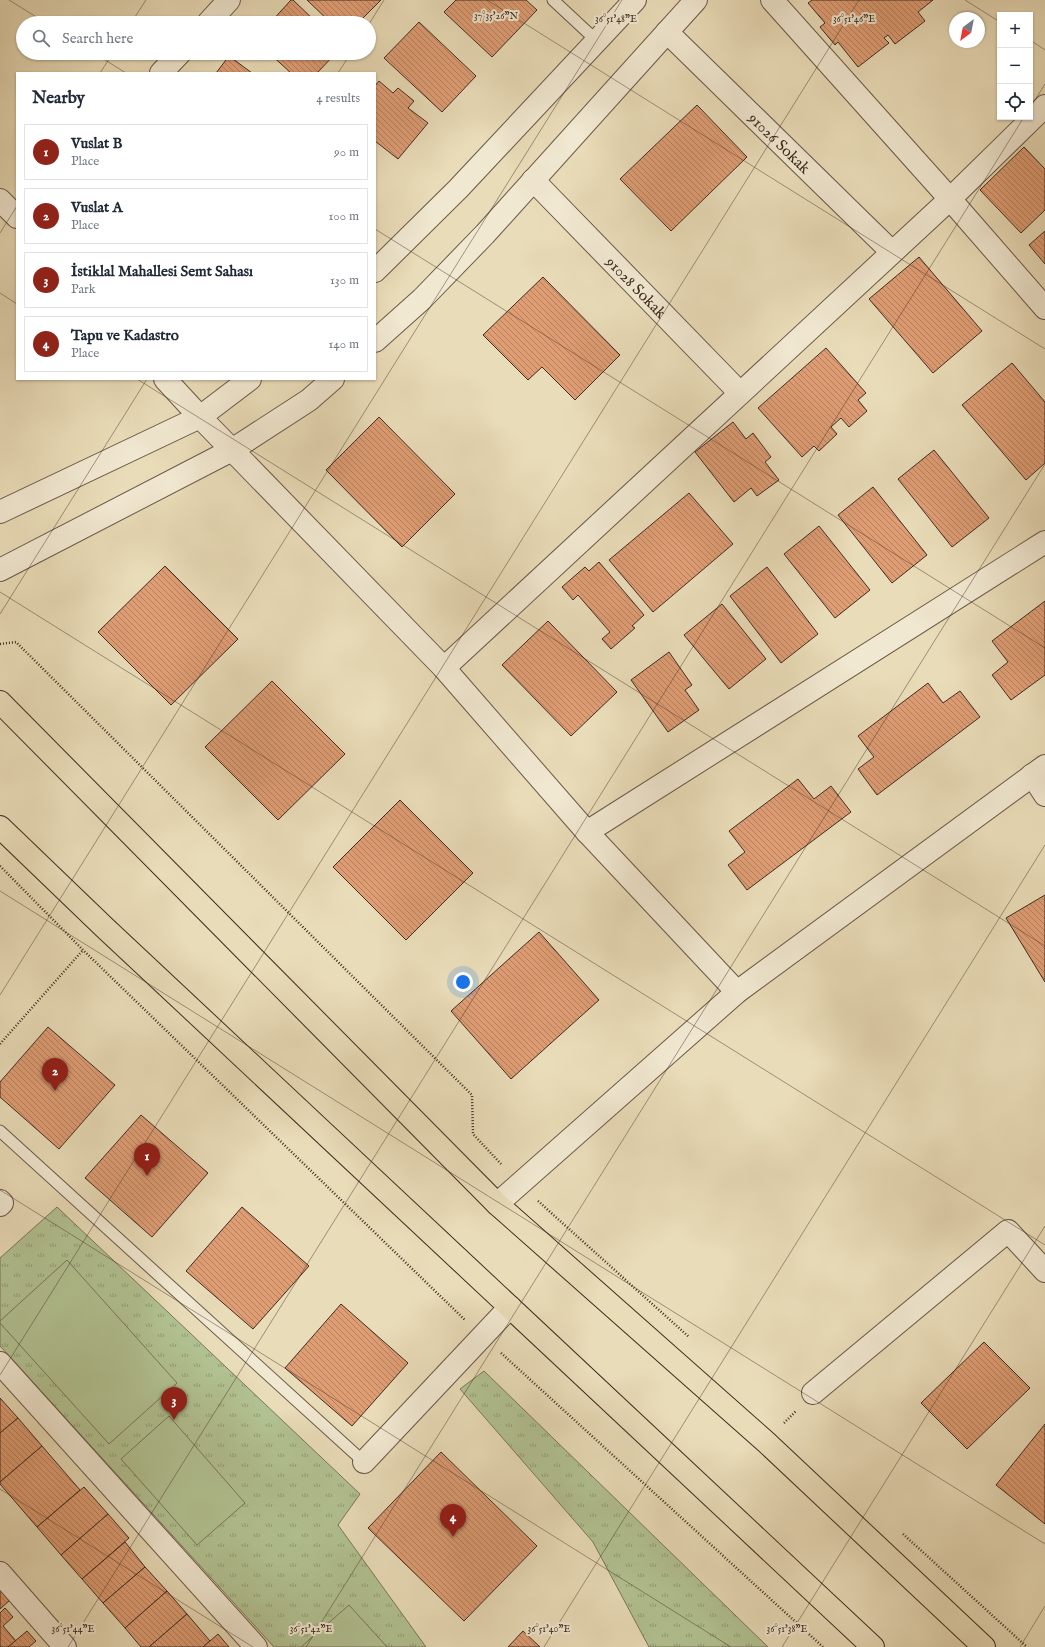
<!DOCTYPE html>
<html lang="en">
<head>
<meta charset="utf-8">
<style>
	:root { --surface:#fff; --page:#f2f2f3; --text:#1f2937; --muted:#747a83; --line:#e0e1e3; --accent:#8f2418 }
	body { margin:0; font-family:"IM FELL English",serif; background:var(--page); color:var(--text) }
	.controls { position:absolute; right:12px; top:12px; display:grid; overflow:hidden; border-radius:0px; box-shadow:0 1px 3px #0004 }
	.controls button { width:36px; height:36px; display:grid; place-items:center; padding:0; border:0; border-bottom:1px solid var(--line); background:var(--surface); color:var(--text); font:20px sans-serif }
	.compass { position:absolute; left:949px; top:12px; width:36px; height:36px; border-radius:50%; background:var(--surface); box-shadow:0 1px 3px #0004; rotate:212deg }
	.you { position:absolute; left:463px; top:982px; width:14px; height:14px; margin:-10px; border:3px solid #fff; border-radius:50%; background:#1a73e8; box-shadow:0 0 0 6px #1a73e833 }
	.badge { display:grid; place-items:center; width:26px; height:26px; border-radius:50%; background:var(--accent); color:#fff; font-size:13px; font-weight:700 }
	.pin { position:absolute; translate:-50% -33px; filter:drop-shadow(0 1px 2px #0008) }
	.pin::after { content:''; position:absolute; top:21px; width:14px; height:12px; background:inherit; clip-path:polygon(0 0,100% 0,50% 100%) }
	.list { margin:0; padding:0; list-style:none }
	h2 { display:flex; justify-content:space-between; align-items:center; height:52px; margin:0; padding:0 16px; font-size:17px }
	h2 small { font-size:13px; font-weight:400; color:var(--muted) }
	.list li { display:grid; grid-template-columns:26px 1fr auto; gap:12px; align-items:center; box-sizing:border-box; height:56px; margin:0 8px 8px; padding:0 8px; border:1px solid var(--line); border-radius:0px }
	.list b { display:block; font-size:15px; white-space:nowrap }
	.list p { margin:0; font-size:13px; white-space:nowrap; color:var(--muted) }
	.list em { font-size:13px; font-style:normal; color:var(--muted) }
	.icon { flex:none; width:22px; height:22px; fill:none; stroke:currentColor; stroke-width:2; stroke-linecap:round; stroke-linejoin:round }
	.map { position:relative; flex:none; width:1045px; height:1647px; overflow:hidden }
	.search { position:absolute; background:var(--surface); box-shadow:0 1px 3px #0004; left:16px; top:16px; width:360px; height:44px; display:flex; align-items:center; gap:10px; box-sizing:border-box; padding:0 14px; border-radius:22px; color:var(--muted); font-size:15px }
	.panel { position:absolute; background:var(--surface); box-shadow:0 1px 3px #0004; left:16px; top:72px; width:360px; height:308px; border-radius:0px }
	.map>svg:first-child { display:block }
	.park { fill:url(#park-tufts); stroke:#79775a }
	.pitch { fill:#b2c292; stroke:#79775a }
	.building { fill:url(#building-back-hatch); stroke:#402c22 }
	.lines { fill:none; stroke-linecap:round; stroke-linejoin:round }
	.service-casing { stroke:#6a5848; stroke-width:13 }
	.minor-casing { stroke:#6a5848; stroke-width:24 }
	.tertiary-casing { stroke:#6a5848; stroke-width:24 }
	.primary-casing { stroke:#402c22; stroke-width:24 }
	.path { stroke:#402c22; stroke-width:2.5; stroke-dasharray:1 2; stroke-linecap:butt }
	.service { stroke:#f1e8d1; stroke-width:11 }
	.minor { stroke:#f1e8d1; stroke-width:22 }
	.tertiary { stroke:#f1e8d1; stroke-width:22 }
	.primary { stroke:#e9dcb8; stroke-width:22 }
	.ticks { fill:none; stroke:#402c22; stroke-width:1; stroke-opacity:0.45 }
	.labels { text-anchor:middle; stroke-width:4; stroke-linejoin:round; paint-order:stroke }
	.street-label { font-size:16px; fill:#402c22; stroke:#f1e8d1 }
	.ticks-label { font-size:10px; text-anchor:middle; fill:#402c22; stroke:#f1e8d1; stroke-width:4; stroke-linejoin:round; paint-order:stroke }
</style>
</head>
<body>
<div class="map">
<svg width="1045" height="1647" viewBox="0 0 1045 1647">
	<defs>
		<pattern id="park-tufts" width="24" height="20" patternUnits="userSpaceOnUse"><rect width="24" height="20" fill="#b2c292"/><path d="M3 7l-1-3M5 7V3M7 7l1-3M15 17l-1-3M17 17v-4M19 17l1-3" fill="none" stroke="#929e77"/></pattern>
		<pattern id="building-back-hatch" width="6" height="6" patternUnits="userSpaceOnUse"><rect width="6" height="6" fill="#df9d74"/><path d="M-1 5l2 2M0 0l6 6M5-1l2 2" fill="none" stroke="#b6805f"/></pattern>
	</defs>
	<rect width="100%" height="100%" fill="#e9dcb8"/>
	<filter id="stains"><feTurbulence type="fractalNoise" baseFrequency=".005" numOctaves="4"/><feColorMatrix values="0 0 0 0 .2 0 0 0 0 .09 0 0 0 0 .02 0 0 0 .5 -.17"/></filter>
	<radialGradient id="worn" r=".72"><stop offset=".6" stop-color="#630" stop-opacity="0"/><stop offset="1" stop-color="#630" stop-opacity=".3"/></radialGradient>
	<g class="park">
		<path d="M 57,1207 L 360,1494 L 338,1525 L 426,1647 L 274,1647 L 0,1346 L 0,1258 Z"/>
		<path d="M 484,1371 L 768,1647 L 649,1647 L 593,1542 L 460,1389 Z"/>
	</g>
	<g class="pitch">
		<path d="M 67,1260 L 177,1383 L 109,1444 L 0,1323 L 0,1321 Z"/>
		<path d="M 169,1416 L 245,1503 L 197,1545 L 121,1459 Z"/>
		<path d="M 349,1605 L 387,1647 L 301,1647 Z"/>
	</g>
	<g class="building">
		<path d="M 291,0 L 293,0 L 317,23 L 270,23 Z"/>
		<path d="M 307,0 L 381,0 L 358,23 L 331,23 Z"/>
		<path d="M 456,0 L 526,0 L 537,10 L 492,57 L 444,12 Z"/>
		<path d="M 812,0 L 933,0 L 918,12 L 925,21 L 895,44 L 888,35 L 884,38 L 889,43 L 858,67 L 838,42 L 835,45 L 820,27 L 825,23 L 808,3 Z"/>
		<path d="M 419,22 L 476,76 L 442,112 L 384,58 Z"/>
		<path d="M 269,53 L 336,53 L 317,73 L 291,73 Z"/>
		<path d="M 229,56 L 252,73 L 216,73 Z"/>
		<path d="M 379,81 L 393,93 L 398,88 L 414,101 L 408,108 L 428,123 L 398,159 L 375,141 L 375,86 Z"/>
		<path d="M 697,105 L 747,157 L 671,231 L 620,179 Z"/>
		<path d="M 1024,147 L 1045,169 L 1045,210 L 1021,233 L 980,190 Z"/>
		<path d="M 1045,231 L 1045,264 L 1029,245 Z"/>
		<path d="M 919,257 L 982,331 L 933,373 L 869,299 Z"/>
		<path d="M 543,277 L 620,355 L 575,400 L 542,367 L 528,380 L 483,335 Z"/>
		<path d="M 826,348 L 866,393 L 858,400 L 867,411 L 849,427 L 841,418 L 831,427 L 837,434 L 819,451 L 814,446 L 802,457 L 758,408 Z"/>
		<path d="M 1012,363 L 1045,402 L 1045,463 L 1026,480 L 962,405 Z"/>
		<path d="M 379,417 L 455,494 L 402,547 L 326,470 Z"/>
		<path d="M 733,422 L 746,439 L 753,433 L 771,457 L 765,462 L 779,480 L 757,496 L 751,488 L 734,502 L 695,452 Z"/>
		<path d="M 934,450 L 989,518 L 952,547 L 898,479 Z"/>
		<path d="M 873,487 L 927,555 L 892,583 L 838,515 Z"/>
		<path d="M 689,493 L 733,544 L 653,612 L 609,560 Z"/>
		<path d="M 819,526 L 870,590 L 835,618 L 784,554 Z"/>
		<path d="M 599,562 L 644,615 L 632,626 L 635,628 L 611,649 L 602,639 L 610,632 L 578,595 L 573,600 L 562,587 L 585,567 L 589,571 Z"/>
		<path d="M 165,566 L 238,639 L 171,705 L 98,632 Z"/>
		<path d="M 767,567 L 818,634 L 781,663 L 730,596 Z"/>
		<path d="M 1045,601 L 1045,675 L 1011,700 L 992,675 L 1008,662 L 992,641 Z"/>
		<path d="M 722,604 L 766,659 L 729,689 L 684,635 Z"/>
		<path d="M 548,621 L 617,692 L 571,736 L 502,665 Z"/>
		<path d="M 669,652 L 692,685 L 685,690 L 699,710 L 668,732 L 631,680 Z"/>
		<path d="M 272,681 L 345,754 L 278,820 L 205,747 Z"/>
		<path d="M 928,683 L 943,703 L 960,691 L 980,717 L 877,795 L 858,769 L 874,757 L 858,736 Z"/>
		<path d="M 798,779 L 814,799 L 831,786 L 851,812 L 747,890 L 728,865 L 745,852 L 729,831 Z"/>
		<path d="M 400,800 L 473,873 L 406,940 L 333,867 Z"/>
		<path d="M 1045,895 L 1045,982 L 1006,918 Z"/>
		<path d="M 539,932 L 599,1000 L 511,1079 L 451,1011 Z"/>
		<path d="M 48,1027 L 115,1085 L 59,1149 L 0,1097 L 0,1082 Z"/>
		<path d="M 141,1115 L 208,1173 L 152,1237 L 85,1178 Z"/>
		<path d="M 242,1207 L 309,1266 L 253,1329 L 186,1271 Z"/>
		<path d="M 341,1304 L 408,1363 L 352,1426 L 285,1368 Z"/>
		<path d="M 984,1342 L 1030,1388 L 967,1449 L 921,1403 Z"/>
		<path d="M 0,1398 L 18,1418 L 0,1433 Z"/>
		<path d="M 18,1418 L 42,1446 L 0,1482 L 0,1433 Z"/>
		<path d="M 1045,1424 L 1045,1524 L 996,1485 Z"/>
		<path d="M 42,1446 L 80,1490 L 37,1527 L 0,1484 L 0,1482 Z"/>
		<path d="M 441,1452 L 537,1546 L 464,1621 L 368,1528 Z"/>
		<path d="M 84,1487 L 108,1514 L 61,1555 L 37,1527 Z"/>
		<path d="M 108,1514 L 129,1538 L 82,1579 L 61,1555 Z"/>
		<path d="M 125,1542 L 145,1567 L 103,1603 L 82,1579 Z"/>
		<path d="M 145,1567 L 167,1591 L 125,1628 L 103,1603 Z"/>
		<path d="M 0,1588 L 10,1600 L 0,1609 Z"/>
		<path d="M 167,1591 L 187,1614 L 149,1647 L 141,1647 L 125,1628 Z"/>
		<path d="M 5,1608 L 13,1617 L 3,1626 L 16,1641 L 8,1647 L 0,1647 L 0,1613 Z"/>
		<path d="M 187,1614 L 210,1641 L 203,1647 L 149,1647 Z"/>
		<path d="M 27,1631 L 36,1641 L 29,1647 L 8,1647 Z"/>
		<path d="M 523,1631 L 540,1647 L 508,1647 Z"/>
		<path d="M 218,1634 L 229,1647 L 203,1647 L 210,1641 Z"/>
	</g>
	<g class="lines">
		<defs>
			<g id="service">
				<path d="M 553,0 L 597,41"/>
				<path d="M 0,1131 L 364,1462"/>
			</g>
			<g id="minor">
				<path d="M 772,0 L 950,199 L 1045,308"/>
				<path d="M 208,23 L 229,0"/>
				<path id="s1" d="M 667,32 L 892,252"/>
				<path d="M 161,73 L 180,53"/>
				<path id="s2" d="M 533,180 L 740,393"/>
				<path d="M 0,200 L 17,217"/>
				<path d="M 165,379 L 200,417 L 444,668 L 587,832 L 737,992"/>
				<path d="M 444,668 L 950,199 L 1045,106"/>
				<path d="M 1032,775 L 1045,795"/>
				<path d="M 587,832 L 1045,542"/>
				<path d="M 0,1201 L 2,1203 L 0,1205"/>
				<path d="M 497,1204 L 737,992 L 1045,766"/>
				<path d="M 0,1363 L 256,1647"/>
				<path d="M 813,1393 L 1008,1231 L 1045,1271"/>
				<path d="M 364,1462 L 510,1307"/>
				<path d="M 0,1573 L 65,1647"/>
			</g>
			<g id="tertiary">
				<path d="M 375,271 L 458,189 L 635,0"/>
				<path d="M 375,341 L 422,299 L 485,234 L 696,0"/>
				<path d="M 0,512 L 200,417 L 250,379"/>
				<path d="M 0,570 L 232,450 L 309,400 L 333,379"/>
			</g>
			<g id="primary">
				<path d="M 0,702 L 497,1204 L 766,1442 L 984,1647"/>
				<path d="M 0,827 L 104,927 L 873,1647"/>
			</g>
		</defs>
		<use href="#service" class="service-casing"/>
		<use href="#minor" class="minor-casing"/>
		<use href="#tertiary" class="tertiary-casing"/>
		<use href="#primary" class="primary-casing"/>
		<g class="path">
			<path d="M 0,644 L 16,642 L 472,1095 L 473,1134 L 502,1165"/>
			<path d="M 0,866 L 83,950 L 465,1320"/>
			<path d="M 0,1044 L 83,950"/>
			<path d="M 538,1201 L 689,1337"/>
			<path d="M 501,1353 L 823,1647"/>
			<path d="M 784,1423 L 796,1411"/>
			<path d="M 903,1534 L 1027,1647"/>
		</g>
		<use href="#service" class="service"/>
		<use href="#minor" class="minor"/>
		<use href="#tertiary" class="tertiary"/>
		<use href="#primary" class="primary"/>
	</g>
	<path class="ticks" d="M 9,0 L 46,23M 487,0 L 1045,349M 965,0 L 1000,22M 131,23 L 146,0M 369,24 L 384,0M 1030,40 L 1045,50M 94,53 L 126,73M 100,73 L 113,53M 338,73 L 351,53M 1030,108 L 1045,84M 375,229 L 1045,648M 0,233 L 17,206M 0,293 L 17,304M 137,379 L 1045,946M 0,592 L 1045,1245M 0,614 L 147,379M 0,891 L 1045,1544M 0,995 L 622,0M 0,1190 L 731,1647M 0,1375 L 859,0M 0,1489 L 253,1647M 68,1647 L 1024,117M 306,1647 L 1045,464M 544,1647 L 1045,845M 782,1647 L 1045,1226M 1020,1647 L 1045,1606"/>
	<g class="labels">
		<g class="street-label">
			<text dy="6" stroke="none"><textPath href="#s1" startOffset="158">91026 Sokak</textPath></text>
			<text dy="6" stroke="none"><textPath href="#s2" startOffset="149">91028 Sokak</textPath></text>
		</g>
	</g>
	<g class="ticks-label">
		<text x="496" y="19">37°35'26"N</text>
		<text x="616" y="22">36°51'48"E</text>
		<text x="854" y="22">36°51'46"E</text>
		<text x="73" y="1632">36°51'44"E</text>
		<text x="311" y="1632">36°51'42"E</text>
		<text x="549" y="1632">36°51'40"E</text>
		<text x="787" y="1632">36°51'38"E</text>
	</g>
	<rect width="100%" height="100%" filter="url(#stains)"/>
	<rect width="100%" height="100%" fill="url(#worn)"/>
</svg>
<div class="controls">
<button>+</button>
<button>−</button>
<button><svg class="icon" aria-label="locate" viewBox="0 0 24 24"><circle cx="12" cy="12" r="6"/><path d="M12 2v4M12 18v4M2 12h4M18 12h4"/></svg></button>
</div>
<svg class="compass" viewBox="-18 -18 36 36"><path d="M0-13l5 13h-10z" fill="#e53935"/><path d="M0 13l5-13h-10z" fill="#747a83"/></svg>
<div class="you"></div>
<div class="pin badge" style="left:147px;top:1176px">1</div>
<div class="pin badge" style="left:55px;top:1091px">2</div>
<div class="pin badge" style="left:174px;top:1420px">3</div>
<div class="pin badge" style="left:453px;top:1537px">4</div>
<div class="search"><svg class="icon" aria-label="search" viewBox="0 0 24 24"><circle cx="10" cy="10" r="6"/><path d="M15 15l6 6"/></svg>Search here</div>
<section class="panel">
<h2>Nearby<small>4 results</small></h2>
<ul class="list">
<li><span class="badge">1</span><div><b>Vuslat B</b><p>Place</p></div><em>90 m</em></li>
<li><span class="badge">2</span><div><b>Vuslat A</b><p>Place</p></div><em>100 m</em></li>
<li><span class="badge">3</span><div><b>İstiklal Mahallesi Semt Sahası</b><p>Park</p></div><em>130 m</em></li>
<li><span class="badge">4</span><div><b>Tapu ve Kadastro</b><p>Place</p></div><em>140 m</em></li>
</ul>
</section>
</div>
</body>
</html>
